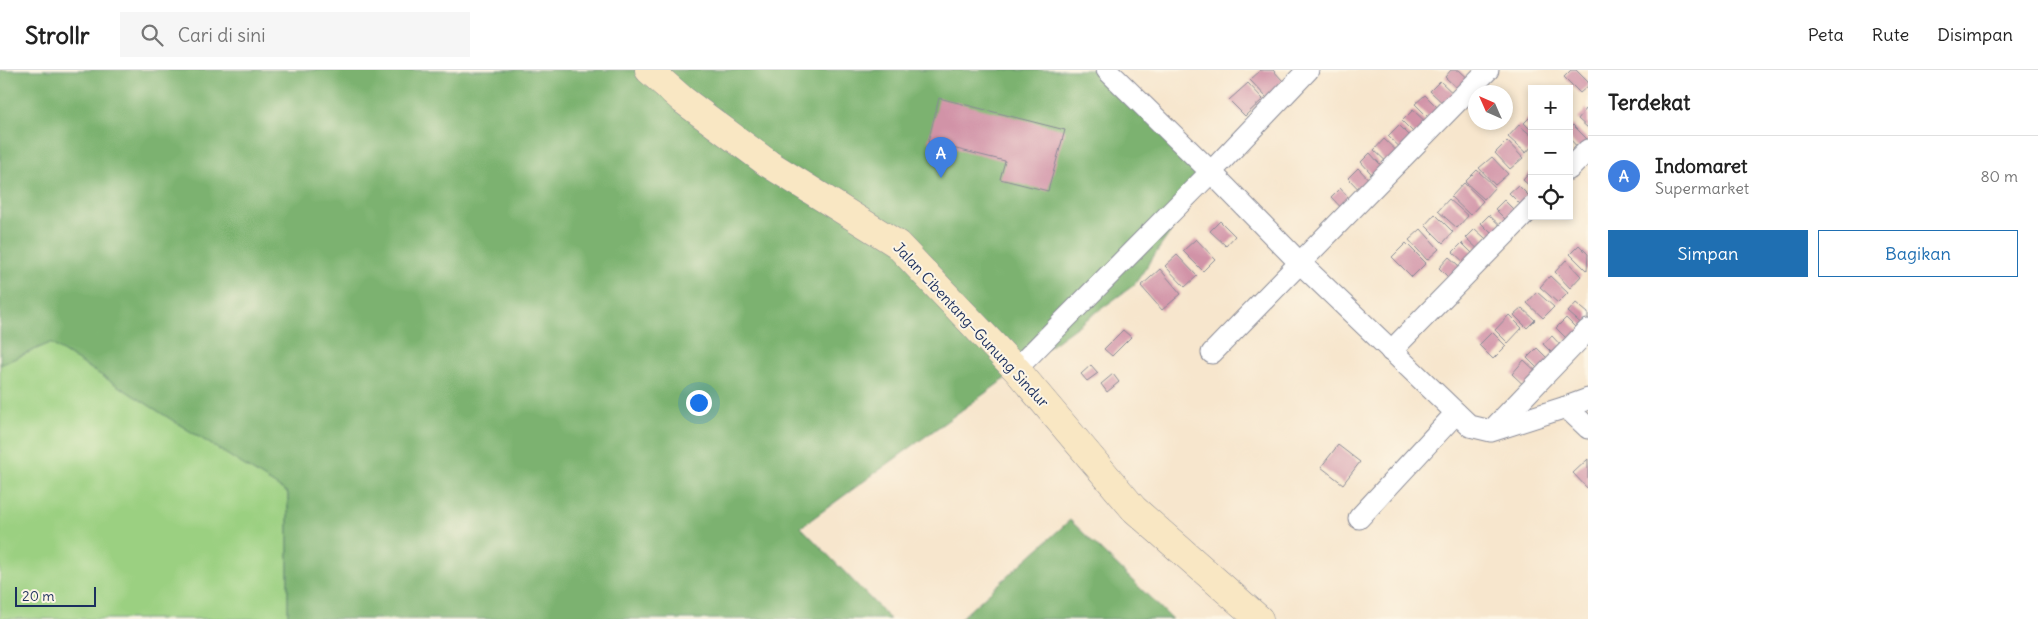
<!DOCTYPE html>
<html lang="id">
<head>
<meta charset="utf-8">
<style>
	:root { --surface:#fff; --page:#f6f6f6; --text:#222; --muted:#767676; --line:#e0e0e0; --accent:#1f6fb2 }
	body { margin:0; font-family:Delius,sans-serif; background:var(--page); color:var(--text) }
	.controls { position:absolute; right:15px; top:15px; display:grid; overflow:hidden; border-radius:0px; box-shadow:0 2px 8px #0003 }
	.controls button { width:45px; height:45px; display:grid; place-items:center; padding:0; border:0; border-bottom:1px solid var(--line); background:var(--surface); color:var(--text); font:25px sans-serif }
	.compass { position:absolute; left:1468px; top:15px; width:45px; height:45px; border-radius:50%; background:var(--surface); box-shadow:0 2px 8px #0003; rotate:315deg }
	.scale { position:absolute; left:15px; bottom:12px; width:81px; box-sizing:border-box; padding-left:5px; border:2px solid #1b2f5e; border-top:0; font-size:14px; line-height:18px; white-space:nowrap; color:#1b2f5e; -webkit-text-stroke:4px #fcf5e5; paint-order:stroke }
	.you { position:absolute; left:698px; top:332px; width:18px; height:18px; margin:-12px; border:4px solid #fff; border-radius:50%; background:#1a73e8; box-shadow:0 0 0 8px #1a73e833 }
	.badge { display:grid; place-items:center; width:32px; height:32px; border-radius:50%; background:var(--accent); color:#fff; font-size:16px; font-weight:700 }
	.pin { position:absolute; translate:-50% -41px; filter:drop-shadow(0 1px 2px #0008) }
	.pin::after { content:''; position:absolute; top:26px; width:18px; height:15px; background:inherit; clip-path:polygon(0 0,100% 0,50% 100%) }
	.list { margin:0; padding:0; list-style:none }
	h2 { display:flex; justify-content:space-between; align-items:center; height:65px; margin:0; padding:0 20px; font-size:21px }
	h2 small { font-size:16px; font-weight:400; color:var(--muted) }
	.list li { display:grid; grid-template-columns:32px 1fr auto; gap:15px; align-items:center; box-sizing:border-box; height:80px; padding:0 20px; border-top:1px solid var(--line) }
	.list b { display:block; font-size:19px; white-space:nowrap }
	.list p { margin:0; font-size:16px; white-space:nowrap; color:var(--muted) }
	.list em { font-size:16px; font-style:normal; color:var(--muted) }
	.actions { display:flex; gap:10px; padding:15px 20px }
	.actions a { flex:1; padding:11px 0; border:1px solid var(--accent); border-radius:0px; text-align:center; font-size:18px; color:var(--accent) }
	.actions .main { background:var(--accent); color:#fff }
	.icon { flex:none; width:28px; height:28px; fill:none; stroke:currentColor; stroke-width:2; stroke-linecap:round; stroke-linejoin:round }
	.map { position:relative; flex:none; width:1588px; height:549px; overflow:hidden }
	header { display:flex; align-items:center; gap:30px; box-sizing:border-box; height:70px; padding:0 25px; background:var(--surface); border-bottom:1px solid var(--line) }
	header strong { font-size:24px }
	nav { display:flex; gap:28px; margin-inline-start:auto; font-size:18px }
	.search { width:350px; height:45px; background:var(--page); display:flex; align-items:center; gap:12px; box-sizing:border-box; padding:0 18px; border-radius:0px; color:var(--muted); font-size:19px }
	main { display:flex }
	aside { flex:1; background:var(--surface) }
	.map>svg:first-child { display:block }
	.green { fill:#9bd081; stroke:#5b8070 }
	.forest { fill:#7cb26f; stroke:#4c7066 }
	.building { fill:#d193a7 }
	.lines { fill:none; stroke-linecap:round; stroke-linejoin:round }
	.street-casing { stroke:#898a96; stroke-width:23 }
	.secondary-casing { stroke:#898a96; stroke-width:29 }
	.street { stroke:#fff; stroke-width:21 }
	.secondary { stroke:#f9e7c3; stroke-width:28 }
	.labels { text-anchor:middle; stroke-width:4; stroke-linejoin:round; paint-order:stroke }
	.street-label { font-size:15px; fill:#1b2f5e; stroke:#fcf5e5 }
</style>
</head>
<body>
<header>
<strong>Strollr</strong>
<div class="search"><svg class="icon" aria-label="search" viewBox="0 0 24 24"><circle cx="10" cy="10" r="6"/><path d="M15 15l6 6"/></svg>Cari di sini</div>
<nav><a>Peta</a><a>Rute</a><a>Disimpan</a></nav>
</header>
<main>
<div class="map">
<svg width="1588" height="549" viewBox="0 0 1588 549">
	<rect width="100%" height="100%" fill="#fcf5e5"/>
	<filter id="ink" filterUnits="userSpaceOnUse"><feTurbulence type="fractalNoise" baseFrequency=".02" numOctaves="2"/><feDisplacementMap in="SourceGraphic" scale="10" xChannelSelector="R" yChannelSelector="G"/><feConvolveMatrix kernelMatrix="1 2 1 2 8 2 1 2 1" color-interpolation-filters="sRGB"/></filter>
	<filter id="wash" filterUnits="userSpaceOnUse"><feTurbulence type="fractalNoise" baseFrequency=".0096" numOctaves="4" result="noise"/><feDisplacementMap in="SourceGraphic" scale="20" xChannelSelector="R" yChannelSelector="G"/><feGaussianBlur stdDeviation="1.12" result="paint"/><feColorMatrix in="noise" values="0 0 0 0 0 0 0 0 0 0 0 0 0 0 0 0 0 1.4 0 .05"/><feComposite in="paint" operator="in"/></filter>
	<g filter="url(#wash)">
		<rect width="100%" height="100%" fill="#f7e6cd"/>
		<path class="green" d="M 50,273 L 288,423 L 288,549 L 0,549 L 0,295 Z"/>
		<g class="forest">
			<path d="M 0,0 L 1098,0 L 1209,106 L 1134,215 L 801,457 L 890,549 L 288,549 L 288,423 L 50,273 L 0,295 Z"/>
			<path d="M 1070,450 L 1172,549 L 960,549 Z"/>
		</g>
		<g id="blocks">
			<g class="building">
				<path d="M 1261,0 L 1273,0 L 1283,11 L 1267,28 L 1250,10 Z"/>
				<path d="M 1451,0 L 1459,0 L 1472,12 L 1462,23 L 1445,7 Z"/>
				<path d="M 1571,0 L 1576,0 L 1588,12 L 1588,16 L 1580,23 L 1564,7 Z"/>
				<path d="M 1440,11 L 1459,29 L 1449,39 L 1430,21 Z"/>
				<path d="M 1248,13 L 1263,29 L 1245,46 L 1229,30 Z"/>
				<path d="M 1425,25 L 1443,43 L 1433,52 L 1415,34 Z"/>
				<path d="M 939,28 L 1065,60 L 1048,121 L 1000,109 L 1005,91 L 928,72 Z"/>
				<path d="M 1586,39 L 1588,41 L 1588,58 L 1578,49 Z"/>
				<path d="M 1413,40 L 1430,56 L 1419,68 L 1402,51 Z"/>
				<path d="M 1532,45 L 1532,61 L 1524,53 Z"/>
				<path d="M 1399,55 L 1416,72 L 1406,83 L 1388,66 Z"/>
				<path d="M 1519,55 L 1532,66 L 1532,76 L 1526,83 L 1508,67 Z"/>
				<path d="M 1573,55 L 1588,70 L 1581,81 L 1569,68 L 1569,59 Z"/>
				<path d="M 1384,69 L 1402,86 L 1392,97 L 1374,80 Z"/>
				<path d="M 1507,71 L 1523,88 L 1510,99 L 1495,83 Z"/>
				<path d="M 1370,83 L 1387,102 L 1377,110 L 1361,92 Z"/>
				<path d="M 1492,87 L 1508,104 L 1495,115 L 1479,98 Z"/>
				<path d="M 1358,98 L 1376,117 L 1366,127 L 1348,108 Z"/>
				<path d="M 1477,100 L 1495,117 L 1484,129 L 1465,112 Z"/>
				<path d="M 1532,100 L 1532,118 L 1523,110 Z"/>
				<path d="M 1464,113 L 1483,131 L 1470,145 L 1451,127 Z"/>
				<path d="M 1518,115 L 1532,129 L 1524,138 L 1509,123 Z"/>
				<path d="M 1340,118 L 1356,136 L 1347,144 L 1331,127 Z"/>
				<path d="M 1449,129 L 1468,146 L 1457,158 L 1438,141 Z"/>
				<path d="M 1504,130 L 1521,147 L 1512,156 L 1495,139 Z"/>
				<path d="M 1435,144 L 1453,162 L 1443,173 L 1425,155 Z"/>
				<path d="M 1489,145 L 1507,162 L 1499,171 L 1481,153 Z"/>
				<path d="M 1220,151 L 1235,166 L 1226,176 L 1210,161 Z"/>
				<path d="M 1421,159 L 1439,179 L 1427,190 L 1409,170 Z"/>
				<path d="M 1475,159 L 1493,175 L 1484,185 L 1466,168 Z"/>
				<path d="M 1196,169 L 1215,189 L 1203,201 L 1183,181 Z"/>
				<path d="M 1406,173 L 1426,193 L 1412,207 L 1392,187 Z"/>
				<path d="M 1462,173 L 1478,189 L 1470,198 L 1453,182 Z"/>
				<path d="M 1579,175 L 1588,184 L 1587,201 L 1570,184 Z"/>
				<path d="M 1177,185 L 1197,206 L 1185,217 L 1165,196 Z"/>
				<path d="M 1449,187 L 1466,202 L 1455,214 L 1439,198 Z"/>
				<path d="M 1566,190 L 1581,206 L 1570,218 L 1555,202 Z"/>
				<path d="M 1160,199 L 1181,224 L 1162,240 L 1141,216 Z"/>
				<path d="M 1550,206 L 1568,223 L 1558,233 L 1540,217 Z"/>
				<path d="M 1537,222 L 1554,237 L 1543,248 L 1527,233 Z"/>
				<path d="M 1576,233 L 1588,243 L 1588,254 L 1585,257 L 1568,242 Z"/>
				<path d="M 1522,238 L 1535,250 L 1527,258 L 1514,245 Z"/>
				<path d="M 1509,245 L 1522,258 L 1508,273 L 1495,260 Z"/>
				<path d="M 1566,248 L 1581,263 L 1571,273 L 1556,258 Z"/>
				<path d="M 1123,260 L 1131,267 L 1112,286 L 1104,279 Z"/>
				<path d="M 1492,262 L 1506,276 L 1493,289 L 1479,275 Z"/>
				<path d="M 1552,266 L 1565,280 L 1557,288 L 1543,274 Z"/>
				<path d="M 1537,278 L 1554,295 L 1544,305 L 1527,288 Z"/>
				<path d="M 1524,290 L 1542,307 L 1530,321 L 1512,304 Z"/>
				<path d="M 1091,295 L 1098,303 L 1087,311 L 1081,304 Z"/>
				<path d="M 1113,304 L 1119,312 L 1107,322 L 1101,314 Z"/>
				<path d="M 1338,375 L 1360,392 L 1343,414 L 1321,397 Z"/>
				<path d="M 1588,389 L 1588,419 L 1573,403 Z"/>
			</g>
		</g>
	</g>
	<g filter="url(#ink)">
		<use href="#blocks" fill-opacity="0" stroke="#898a96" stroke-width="1"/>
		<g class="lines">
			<defs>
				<g id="street">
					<path d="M 1107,0 L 1211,102 L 1308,0"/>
					<path d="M 1569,99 L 1588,80"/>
					<path d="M 1391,281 L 1532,137"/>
					<path d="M 1212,283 L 1488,0"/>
					<path d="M 1016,299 L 1211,102 L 1299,192 L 1470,356 L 1491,361 L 1566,337 L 1588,329"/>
					<path d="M 1566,337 L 1588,358"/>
					<path d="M 1493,359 L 1588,260"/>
					<path d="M 1359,448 L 1456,343"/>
				</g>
				<path id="secondary" d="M 649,0 L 683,30 L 769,94 L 897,174 L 1016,299 L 1134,439 L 1259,549"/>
			</defs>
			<use href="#street" class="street-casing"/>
			<use href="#secondary" class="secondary-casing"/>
			<use href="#street" class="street"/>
			<use href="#secondary" class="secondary"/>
		</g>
	</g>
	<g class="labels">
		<g class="street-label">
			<text transform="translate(971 255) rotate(47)" y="5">Jalan Cibentang–Gunung Sindur</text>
		</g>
	</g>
</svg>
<div class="controls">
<button>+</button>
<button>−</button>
<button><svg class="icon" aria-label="locate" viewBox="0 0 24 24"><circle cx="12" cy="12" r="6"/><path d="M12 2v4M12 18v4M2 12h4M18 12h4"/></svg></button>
</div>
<svg class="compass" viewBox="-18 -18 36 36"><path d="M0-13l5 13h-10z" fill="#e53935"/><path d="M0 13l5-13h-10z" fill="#767676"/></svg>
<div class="scale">20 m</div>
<div class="you"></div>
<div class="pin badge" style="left:941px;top:108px;background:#3f7fe0">A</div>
</div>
<aside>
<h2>Terdekat<small></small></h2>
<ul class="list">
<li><span class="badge" style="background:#3f7fe0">A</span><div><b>Indomaret</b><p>Supermarket</p></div><em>80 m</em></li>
</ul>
<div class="actions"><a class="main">Simpan</a><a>Bagikan</a></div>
</aside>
</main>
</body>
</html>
